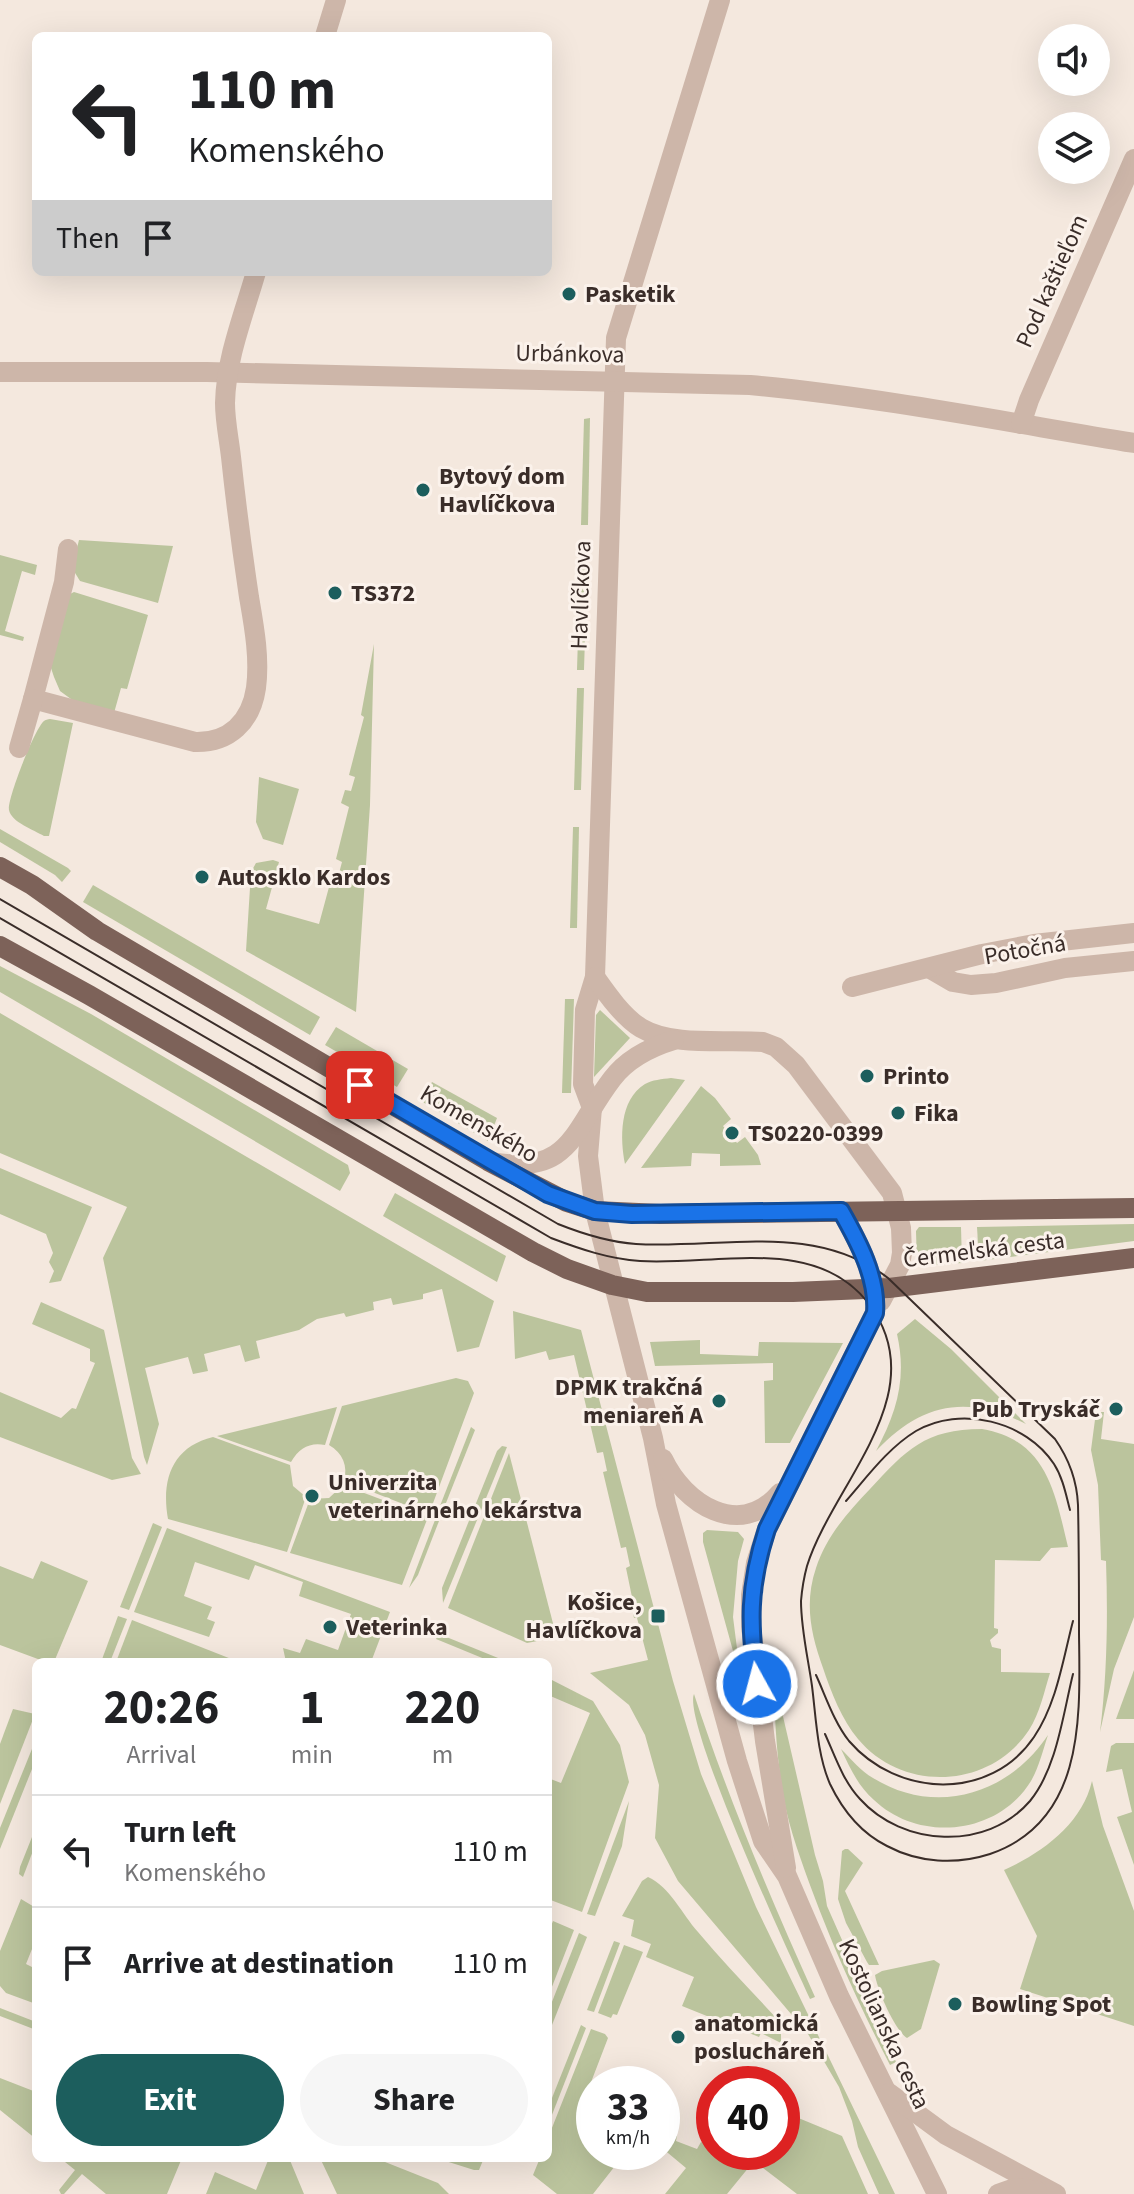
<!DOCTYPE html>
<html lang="en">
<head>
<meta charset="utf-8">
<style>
  body { margin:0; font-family:"Source Sans 3",sans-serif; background:#f6f6f6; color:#202124; height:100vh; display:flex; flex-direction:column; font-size:30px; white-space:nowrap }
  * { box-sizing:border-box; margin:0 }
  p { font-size:26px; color:#757577 }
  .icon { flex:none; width:44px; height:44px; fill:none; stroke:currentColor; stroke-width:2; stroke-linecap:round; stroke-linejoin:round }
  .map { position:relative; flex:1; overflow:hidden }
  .sheet { position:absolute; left:32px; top:1658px; width:520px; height:504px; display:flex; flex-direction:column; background:#fff; border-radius:12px; box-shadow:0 8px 32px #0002 }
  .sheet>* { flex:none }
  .banner { position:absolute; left:32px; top:32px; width:520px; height:244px; border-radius:12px; box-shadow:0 8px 32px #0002; background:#fff; color:#202124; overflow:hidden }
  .buttons { position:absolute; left:1038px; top:24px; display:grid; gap:16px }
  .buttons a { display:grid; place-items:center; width:72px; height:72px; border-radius:50%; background:#fff; box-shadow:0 8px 32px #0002; font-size:40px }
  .speed { position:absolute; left:576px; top:2066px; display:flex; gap:16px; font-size:40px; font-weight:700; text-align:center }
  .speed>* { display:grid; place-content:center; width:104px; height:104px; border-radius:50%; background:#fff; box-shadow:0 8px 32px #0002; line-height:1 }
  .speed small { font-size:20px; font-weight:400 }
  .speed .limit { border:12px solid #d22; background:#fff; color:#111 }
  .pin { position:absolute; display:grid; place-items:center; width:68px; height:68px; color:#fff; margin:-34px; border-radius:16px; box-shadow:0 4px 12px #0006 }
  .me { position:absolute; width:88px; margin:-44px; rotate:353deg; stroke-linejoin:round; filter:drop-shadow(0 0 6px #0008) }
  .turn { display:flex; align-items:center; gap:28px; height:168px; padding:0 24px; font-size:36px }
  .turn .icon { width:104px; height:104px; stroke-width:2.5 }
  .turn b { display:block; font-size:56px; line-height:68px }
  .then { display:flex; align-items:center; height:76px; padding:0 24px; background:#0003; gap:16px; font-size:30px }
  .eta { display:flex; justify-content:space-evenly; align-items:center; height:136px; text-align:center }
  .eta b { font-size:48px; font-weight:700; line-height:56px }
  .primary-button { display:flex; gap:16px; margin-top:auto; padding:16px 24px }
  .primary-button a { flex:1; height:92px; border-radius:48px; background:#1c5e5d; color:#fff; font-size:32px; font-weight:700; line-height:92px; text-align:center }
  .primary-button a+a { background:#f6f6f6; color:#202124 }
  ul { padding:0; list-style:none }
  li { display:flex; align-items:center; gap:24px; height:112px; padding:0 24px; border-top:2px solid #e0e0e0 }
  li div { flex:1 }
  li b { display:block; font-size:30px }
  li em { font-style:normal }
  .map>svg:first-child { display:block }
  .green { fill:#bbc49d }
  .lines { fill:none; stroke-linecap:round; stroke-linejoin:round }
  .minor { stroke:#cdb6a9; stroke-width:20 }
  .major { stroke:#7d6259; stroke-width:20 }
  .tram { stroke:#3a2d29; stroke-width:2 }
  .route-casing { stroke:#114b97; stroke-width:20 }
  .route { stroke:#1a73e8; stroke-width:14 }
  .poi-dot { fill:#1c5e5d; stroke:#fbf2eb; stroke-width:3 }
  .labels { text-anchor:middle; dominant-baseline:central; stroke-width:6; stroke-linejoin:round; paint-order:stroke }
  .street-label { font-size:24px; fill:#3a2d29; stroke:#fbf2eb }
  .poi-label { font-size:24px; font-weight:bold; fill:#3a2d29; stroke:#fbf2eb; text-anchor:start }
</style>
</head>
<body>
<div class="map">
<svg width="1134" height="2194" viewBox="0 0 1134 2194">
  <rect width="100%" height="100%" fill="#f4e8de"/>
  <g class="green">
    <path d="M 590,418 L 588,525 L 581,525 L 584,419 Z"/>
    <path d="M 79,540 L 173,546 L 158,603 L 80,581 L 72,568 Z"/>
    <path d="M 0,555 L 37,565 L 35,575 L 22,571 L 5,631 L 24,637 L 23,641 L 0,635 Z"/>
    <path d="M 580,569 L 587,569 L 584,670 L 577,670 Z"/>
    <path d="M 74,592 L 148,615 L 127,689 L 121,688 L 114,713 L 75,702 L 60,691 L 54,677 L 49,662 L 68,595 Z"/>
    <path d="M 374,644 L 370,805 L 356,1012 L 246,951 L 251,872 L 256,863 L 273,860 L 279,862 L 266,909 L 319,924 L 332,876 L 338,877 L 342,862 L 336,859 L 349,807 L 341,803 L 345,790 L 351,791 L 355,777 L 349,775 L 364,717 L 361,715 Z"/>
    <path d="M 577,688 L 584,688 L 581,790 L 574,790 Z"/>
    <path d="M 50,719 L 73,723 L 49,836 L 44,836 C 34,830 11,822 9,810 C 7,799 35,728 44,721 C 45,720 48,719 50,719 Z"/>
    <path d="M 259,777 L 299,789 L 283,845 L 263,839 L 256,822 Z"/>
    <path d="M 573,827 L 579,827 L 577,928 L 570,928 Z"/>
    <path d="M 0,829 L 68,868 L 71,871 L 62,882 L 55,875 L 0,842 Z"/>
    <path d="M 93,885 L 320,1017 L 310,1035 L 83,902 Z"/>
    <path d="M 0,966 L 91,1014 L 348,1165 L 350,1173 L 340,1191 L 0,992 Z"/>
    <path d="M 565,999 L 574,999 L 571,1093 L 562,1093 Z"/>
    <path d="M 600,1010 L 630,1038 L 594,1077 L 596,1015 Z"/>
    <path d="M 0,1013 L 494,1301 L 479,1347 L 457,1352 L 442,1289 L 423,1294 L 423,1299 L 393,1305 L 391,1298 L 373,1302 L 374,1310 L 346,1317 L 344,1313 L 317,1319 L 299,1330 L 256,1341 L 260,1358 L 245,1362 L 240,1345 L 204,1354 L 208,1371 L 193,1374 L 188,1357 L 145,1368 L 159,1424 L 147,1465 L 144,1457 L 103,1258 L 127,1207 L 0,1153 Z"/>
    <path d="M 336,1027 L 408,1069 L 397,1087 L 325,1045 Z"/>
    <path d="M 671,1078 L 685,1080 L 625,1164 C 620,1139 619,1100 645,1084 C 652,1080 662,1079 671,1078 Z"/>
    <path d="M 432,1082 L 497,1118 L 488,1141 L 421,1101 Z"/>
    <path d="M 701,1086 L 715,1098 L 731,1119 L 723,1126 L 737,1143 L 745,1137 L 758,1155 L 761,1165 L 720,1166 L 720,1154 L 692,1153 L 691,1166 L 641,1168 Z"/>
    <path d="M 0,1168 L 92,1207 L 61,1281 L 49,1283 L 54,1271 L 49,1262 L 53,1253 L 46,1234 L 0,1214 Z"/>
    <path d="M 395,1193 L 506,1256 L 497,1282 L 383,1216 Z"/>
    <path d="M 1134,1224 L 1134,1241 L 979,1261 L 977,1227 Z"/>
    <path d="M 919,1227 L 961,1227 L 962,1263 L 917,1266 L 916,1231 Z"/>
    <path d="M 41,1302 L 104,1330 L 132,1458 L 141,1474 L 112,1480 L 0,1437 L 0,1392 L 61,1418 L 72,1408 L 76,1409 L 95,1363 L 90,1361 L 90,1349 L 32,1324 Z"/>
    <path d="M 513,1311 L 581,1330 L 673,1681 L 701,1774 L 756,1907 L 895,2194 L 879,2194 L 858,2147 L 852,2121 L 839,2087 L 808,2034 L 678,1881 L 655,1838 L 659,1785 L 645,1735 L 629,1705 L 590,1673 L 648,1660 L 637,1618 L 634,1618 L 631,1603 L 633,1602 L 626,1568 L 630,1566 L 626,1547 L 621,1548 L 603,1472 L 607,1471 L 603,1452 L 597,1453 L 574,1355 L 549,1360 L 546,1351 L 515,1359 Z"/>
    <path d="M 915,1319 L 951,1349 L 1026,1424 C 967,1394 921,1403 876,1451 C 897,1412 907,1378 897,1334 Z"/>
    <path d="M 700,1340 L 700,1354 L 758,1356 L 759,1342 L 843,1343 L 790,1443 L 765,1443 L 764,1381 L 773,1380 L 773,1363 L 655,1366 L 650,1342 Z"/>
    <path d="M 456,1378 L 468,1381 L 474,1393 L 429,1514 L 344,1481 C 348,1466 343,1453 329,1445 L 342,1406 Z"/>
    <path d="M 337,1407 L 325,1445 C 310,1442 299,1448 291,1462 L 217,1436 Z"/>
    <path d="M 1096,1412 L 1104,1412 L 1101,1439 L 1134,1444 L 1134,1617 L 1114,1669 L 1100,1732 C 1107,1675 1108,1619 1106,1561 L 1101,1560 L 1098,1485 L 1091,1450 Z"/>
    <path d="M 471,1427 L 475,1430 L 440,1518 L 436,1516 Z"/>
    <path d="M 982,1429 C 1047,1440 1055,1493 1068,1547 L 1051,1548 L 1040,1561 L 995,1560 L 994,1628 L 998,1629 L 998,1633 L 990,1640 L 992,1647 L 1001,1649 L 1001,1672 L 1050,1673 C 1044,1692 1040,1713 1029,1730 C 990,1789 903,1793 858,1739 C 842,1720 831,1692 823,1668 C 811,1635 804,1603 816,1568 C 826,1537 847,1513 870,1489 C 906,1450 925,1429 982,1429 Z"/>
    <path d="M 213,1437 L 290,1465 L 293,1486 L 306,1497 L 287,1552 L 168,1519 C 161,1480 172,1447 213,1437 Z"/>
    <path d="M 502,1446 L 507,1447 L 443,1603 L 442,1588 L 497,1451 Z"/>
    <path d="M 509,1453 L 555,1631 C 547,1639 538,1641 527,1643 L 448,1608 Z"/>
    <path d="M 343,1485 L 428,1517 L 402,1585 L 290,1553 L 310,1499 L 329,1498 Z"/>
    <path d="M 435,1520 L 439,1521 L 418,1575 L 409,1588 Z"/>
    <path d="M 153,1523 L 162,1527 L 129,1610 L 120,1607 Z"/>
    <path d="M 167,1528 L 390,1612 L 371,1662 L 286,1662 L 283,1648 L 300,1653 L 306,1639 L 338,1650 L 351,1614 L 299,1596 L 303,1582 L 255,1565 L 249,1580 L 195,1562 L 184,1596 L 212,1607 L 207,1619 L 215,1622 L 209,1637 L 134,1612 Z"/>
    <path d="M 707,1530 L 738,1532 L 744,1539 L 738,1561 L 733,1617 L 741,1680 L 703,1542 L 703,1533 Z"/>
    <path d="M 41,1561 L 88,1581 L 54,1662 L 46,1662 L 0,1645 L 0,1566 L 33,1579 Z"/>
    <path d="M 118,1616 L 127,1619 L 110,1662 L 101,1662 Z"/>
    <path d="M 132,1620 L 239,1662 L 116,1662 Z"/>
    <path d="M 439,1634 L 508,1662 L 492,1662 L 436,1639 Z"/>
    <path d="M 1134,1670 L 1134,1719 L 1116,1719 Z"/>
    <path d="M 773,1673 L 815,1855 L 823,1881 L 827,1906 L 896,2062 L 890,2065 C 861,2009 835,1952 813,1893 C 802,1863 790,1831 784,1800 C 776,1758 775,1716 773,1673 Z"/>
    <path d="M 548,1678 L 593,1701 L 620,1745 L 629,1782 L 582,1912 L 548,1899 L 548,1778 L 561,1783 L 590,1713 L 548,1695 Z"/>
    <path d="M 694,1694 C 728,1798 770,1897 815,1997 L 810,1999 C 791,1958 682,1722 694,1694 Z"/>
    <path d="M 13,1709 L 35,1714 L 0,1804 L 0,1744 Z"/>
    <path d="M 1048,1735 C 1043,1750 1039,1767 1031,1781 C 998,1835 919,1843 874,1800 C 858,1786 850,1768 841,1749 C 851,1759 861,1771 873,1778 C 936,1817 1009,1794 1048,1735 Z"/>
    <path d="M 36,1739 L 36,1759 L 0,1849 L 0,1828 Z"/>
    <path d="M 1116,1743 L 1134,1743 L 1134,1865 L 1117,1817 L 1132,1812 L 1122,1769 L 1106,1772 L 1111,1746 Z"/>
    <path d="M 1092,1781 L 1103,1826 L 1134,1911 L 1134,2026 L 1020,1989 L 1037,1936 L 1004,1870 C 1042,1853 1082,1824 1092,1781 Z"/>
    <path d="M 629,1801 L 622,1846 L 595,1916 L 587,1914 Z"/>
    <path d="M 36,1827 L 36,1843 L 23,1877 L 19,1874 L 20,1867 Z"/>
    <path d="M 845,1849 L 848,1849 L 863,1863 L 845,1891 L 879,1965 L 869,1965 L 867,1962 L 846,1923 L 838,1899 L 842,1851 Z"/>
    <path d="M 648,1877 C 670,1887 682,1914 698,1932 C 724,1963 753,1993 781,2023 L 781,2043 L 761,2033 L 759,2037 L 682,2006 L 694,1977 L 646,1957 L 651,1944 L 631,1936 L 634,1920 L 622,1916 L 642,1881 Z"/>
    <path d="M 21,1899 L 36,1908 L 36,1939 L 26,1964 L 36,1969 L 36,2004 L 6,1993 L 0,1986 L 0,1951 Z"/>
    <path d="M 553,1921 L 574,1930 L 548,1997 L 548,1933 Z"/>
    <path d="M 579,1933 L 587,1937 L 548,2035 L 548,2012 Z"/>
    <path d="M 614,1941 L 620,1943 L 594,2012 L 587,2010 Z"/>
    <path d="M 624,1945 L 643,1952 L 617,2015 L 613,2014 L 611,2018 L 598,2013 Z"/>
    <path d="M 934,1960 L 940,1964 L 921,2029 L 907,2038 C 895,2031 877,1989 875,1975 L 882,1971 Z"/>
    <path d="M 0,2008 L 36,2022 L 36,2030 L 0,2016 Z"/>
    <path d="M 581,2025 L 586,2028 L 548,2125 L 548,2108 Z"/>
    <path d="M 591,2029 L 605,2034 L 608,2038 L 578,2116 L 594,2123 L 594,2152 L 626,2152 L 593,2194 L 557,2194 L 533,2175 L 540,2158 L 548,2158 L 548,2138 Z"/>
    <path d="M 0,2078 L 36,2092 L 36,2139 L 0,2110 Z"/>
    <path d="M 796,2117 L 842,2136 L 868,2194 L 797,2194 L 754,2161 L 727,2194 L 665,2194 L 686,2168 L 662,2148 L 662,2131 L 677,2136 L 676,2141 L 697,2149 L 701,2142 L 714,2147 L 714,2152 L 782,2152 Z"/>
    <path d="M 60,2158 L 182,2158 L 167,2194 L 106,2194 L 82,2174 L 64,2194 L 61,2194 L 59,2190 L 75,2170 Z"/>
    <path d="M 269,2158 L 289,2158 L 304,2194 L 206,2194 L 215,2172 L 256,2190 Z"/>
    <path d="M 320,2158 L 375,2158 L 438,2183 L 449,2194 L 337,2194 Z"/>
    <path d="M 436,2158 L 484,2158 L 479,2170 L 474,2170 Z"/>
  </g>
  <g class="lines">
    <g class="minor">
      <path d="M 720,0 L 616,338 L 595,977 L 585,1010 L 583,1084 L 592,1108 L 588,1156 L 595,1211 L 653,1438 L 666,1504 L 737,1761 L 763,1841 L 787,1876 L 839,1996 L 937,2194"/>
      <path d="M 325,36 L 336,0"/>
      <path d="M 0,372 L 207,372 L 750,385 C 879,397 1006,422 1134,443"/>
      <path d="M 1021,424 L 1029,400 L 1134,159"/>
      <path d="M 68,549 L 64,582 L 33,699 L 195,742 C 229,743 251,722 256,688 C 260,658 254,626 249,597 C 242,550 236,504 231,457 C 229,439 225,421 225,403 C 226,358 244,314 256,272"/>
      <path d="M 19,748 L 33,699"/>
      <path d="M 929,968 L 953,982 L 971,985 L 996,983 L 1065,968 L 1134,961"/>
      <path d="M 595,977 C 607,994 623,1017 641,1028 C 673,1047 726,1039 763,1042 L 776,1047 L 796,1065 L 892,1193 L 901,1228 L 902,1253 L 900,1265 L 881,1301"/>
      <path d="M 852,987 L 982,954 L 1034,944 L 1134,933"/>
      <path d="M 492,1162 C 571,1176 573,1130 612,1079 C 627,1059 651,1047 674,1040"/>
      <path d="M 663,1459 C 684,1504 740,1540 780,1493"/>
      <path d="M 786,1868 L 765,1741 L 751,1626 L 751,1595 L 756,1563 L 767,1529 L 875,1313 C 878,1278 858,1241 841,1211"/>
      <path d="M 889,2093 L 946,2135 L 1056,2194"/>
      <path d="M 998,2194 L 1015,2188 L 1037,2191"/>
    </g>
    <g class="major">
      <path d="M 0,867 L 32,885 L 97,931 L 488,1161 L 567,1202 L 595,1211 L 660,1214 L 1134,1208"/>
      <path d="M 0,946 L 89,995 L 533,1252 L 567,1269 L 612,1285 L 647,1292 L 793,1292 L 889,1288 L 1134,1258"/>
    </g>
    <g class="tram">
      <path d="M 0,899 L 558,1224 C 583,1234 608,1242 636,1244 C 722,1249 814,1221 888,1278 L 1055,1439 C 1069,1459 1077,1481 1078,1505 C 1079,1548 1079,1591 1079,1634 C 1080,1715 1086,1821 990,1854 C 956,1865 919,1863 887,1846 C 861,1833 842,1809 830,1784 C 817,1754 816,1717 812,1686 C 808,1658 801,1629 801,1601 C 802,1589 804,1577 807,1566 C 833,1483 936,1393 869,1304 C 816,1234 716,1266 640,1261 C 609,1259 580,1249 551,1238 L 0,918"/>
      <path d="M 846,1501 C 867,1477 888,1448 916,1431 C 960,1405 1026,1421 1054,1464 C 1063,1478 1066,1495 1070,1510"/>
      <path d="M 816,1675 C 826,1697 834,1722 849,1741 C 897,1797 990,1802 1034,1737 C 1057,1703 1063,1659 1073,1621"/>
      <path d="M 825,1734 C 835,1756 843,1781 860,1799 C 902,1846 986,1852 1030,1801 C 1057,1768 1063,1714 1073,1674"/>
    </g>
  </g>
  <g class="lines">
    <g class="route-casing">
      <path id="route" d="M 360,1085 L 548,1194 L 595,1211 L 632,1214 L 841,1211 C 858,1241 878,1278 875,1313 L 767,1529 C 748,1587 749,1625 757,1684"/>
    </g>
    <use href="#route" class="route"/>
  </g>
  <g class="poi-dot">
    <circle cx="569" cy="294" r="8"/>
    <circle cx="423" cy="490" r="8"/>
    <circle cx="335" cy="593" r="8"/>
    <circle cx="202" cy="877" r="8"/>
    <circle cx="867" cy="1076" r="8"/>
    <circle cx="898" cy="1113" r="8"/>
    <circle cx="732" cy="1133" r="8"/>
    <circle cx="719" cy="1401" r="8"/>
    <circle cx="1116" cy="1409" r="8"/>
    <circle cx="312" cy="1496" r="8"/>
    <rect x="650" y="1608" width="16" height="16" rx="4"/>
    <circle cx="330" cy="1627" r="8"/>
    <circle cx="955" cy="2004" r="8"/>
    <circle cx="678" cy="2037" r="8"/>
  </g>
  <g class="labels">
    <g class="street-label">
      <text transform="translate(1052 281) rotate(-66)">Pod kaštieľom</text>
      <text transform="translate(570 354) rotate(1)">Urbánkova</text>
      <text transform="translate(581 595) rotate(-88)">Havlíčkova</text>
      <text transform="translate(1025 950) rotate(-10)">Potočná</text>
      <text transform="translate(479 1124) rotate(30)">Komenského</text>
      <text transform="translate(984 1250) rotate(-7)">Čermeľská cesta</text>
      <text transform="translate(884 2024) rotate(65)">Kostolianska cesta</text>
    </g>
    <g class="poi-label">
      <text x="585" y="294">Pasketik</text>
      <text x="439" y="476">Bytový dom<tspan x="439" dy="28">Havlíčkova</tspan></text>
      <text x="351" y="593">TS372</text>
      <text x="218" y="877">Autosklo Kardos</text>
      <text x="883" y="1076">Printo</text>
      <text x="914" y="1113">Fika</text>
      <text x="748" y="1133">TS0220-0399</text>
      <text x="703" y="1387" text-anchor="end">DPMK trakčná<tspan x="703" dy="28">meniareň A</tspan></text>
      <text x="1100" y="1409" text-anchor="end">Pub Tryskáč</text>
      <text x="328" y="1482">Univerzita<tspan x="328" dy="28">veterinárneho lekárstva</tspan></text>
      <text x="642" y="1602" text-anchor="end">Košice,<tspan x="642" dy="28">Havlíčkova</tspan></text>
      <text x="346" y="1627">Veterinka</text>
      <text x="971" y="2004">Bowling Spot</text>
      <text x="694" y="2023">anatomická<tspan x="694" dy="28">poslucháreň</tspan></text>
    </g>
  </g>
</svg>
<div class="buttons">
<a><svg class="icon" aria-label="sound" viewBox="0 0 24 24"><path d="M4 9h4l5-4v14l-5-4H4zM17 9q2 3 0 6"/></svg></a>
<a><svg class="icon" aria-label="layers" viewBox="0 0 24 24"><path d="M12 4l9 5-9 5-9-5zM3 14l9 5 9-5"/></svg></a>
</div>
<div class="speed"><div>33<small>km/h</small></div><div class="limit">40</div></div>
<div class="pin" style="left:360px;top:1085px;background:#d93025"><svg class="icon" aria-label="arrive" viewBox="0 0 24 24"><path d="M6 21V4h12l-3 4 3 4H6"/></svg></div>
<svg class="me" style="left:757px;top:1684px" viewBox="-20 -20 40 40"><circle r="17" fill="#1a73e8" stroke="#fff" stroke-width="3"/><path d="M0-11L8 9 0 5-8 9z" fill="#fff"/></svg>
<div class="banner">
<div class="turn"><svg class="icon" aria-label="left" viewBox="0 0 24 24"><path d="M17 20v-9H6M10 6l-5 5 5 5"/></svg><div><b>110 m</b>Komenského</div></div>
<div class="then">Then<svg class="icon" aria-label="arrive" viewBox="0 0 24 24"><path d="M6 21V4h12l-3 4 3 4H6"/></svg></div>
</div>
<section class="sheet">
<div class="eta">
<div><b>20:26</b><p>Arrival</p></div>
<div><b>1</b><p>min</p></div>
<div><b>220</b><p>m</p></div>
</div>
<ul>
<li><svg class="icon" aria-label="left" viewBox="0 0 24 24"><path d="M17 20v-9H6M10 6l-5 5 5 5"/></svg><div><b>Turn left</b><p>Komenského</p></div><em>110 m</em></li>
<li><svg class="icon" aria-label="arrive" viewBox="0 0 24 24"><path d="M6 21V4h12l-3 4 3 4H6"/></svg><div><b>Arrive at destination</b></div><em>110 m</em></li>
</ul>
<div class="primary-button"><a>Exit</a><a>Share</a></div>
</section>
</div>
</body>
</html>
